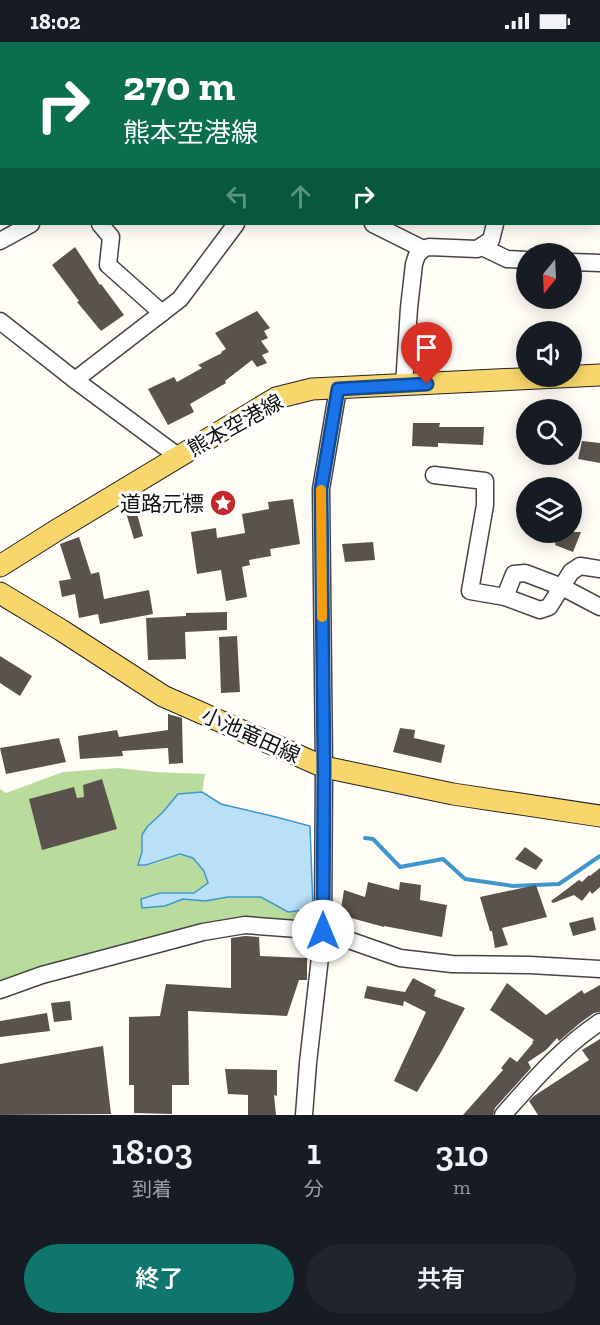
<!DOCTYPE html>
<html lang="ja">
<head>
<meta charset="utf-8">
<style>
  body { margin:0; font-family:"Zilla Slab","Noto Sans JP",serif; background:#20242c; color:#f1f3f6; height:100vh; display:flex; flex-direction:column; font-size:22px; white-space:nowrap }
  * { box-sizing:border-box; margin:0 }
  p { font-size:20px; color:#9ea1a6 }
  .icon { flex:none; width:33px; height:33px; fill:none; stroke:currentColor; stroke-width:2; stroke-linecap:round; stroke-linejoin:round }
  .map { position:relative; height:1073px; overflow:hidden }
  .details { display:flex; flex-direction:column; background:#171b24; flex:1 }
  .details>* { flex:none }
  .top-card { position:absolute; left:0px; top:0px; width:600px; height:183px; box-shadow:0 3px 15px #0003; background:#0b6e4f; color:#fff; overflow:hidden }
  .needle { width:39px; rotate:198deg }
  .tools { position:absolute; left:516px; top:201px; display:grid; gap:12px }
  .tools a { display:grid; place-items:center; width:66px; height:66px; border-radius:50%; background:#171b24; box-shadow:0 3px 15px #0003; font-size:30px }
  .pin { position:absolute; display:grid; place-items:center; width:51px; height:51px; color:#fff; margin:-62px -26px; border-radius:50% 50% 50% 0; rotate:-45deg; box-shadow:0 0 6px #0007 }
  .pin .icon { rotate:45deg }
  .me { position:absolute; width:66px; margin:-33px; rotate:0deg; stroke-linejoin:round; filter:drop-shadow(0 0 4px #0008) }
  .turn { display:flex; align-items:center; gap:21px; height:126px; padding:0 24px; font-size:27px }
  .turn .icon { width:78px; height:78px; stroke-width:2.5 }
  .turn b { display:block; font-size:42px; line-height:51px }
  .lanes { display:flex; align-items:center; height:57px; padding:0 24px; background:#0003; justify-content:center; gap:30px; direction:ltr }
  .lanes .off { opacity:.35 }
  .eta { display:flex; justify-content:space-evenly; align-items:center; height:102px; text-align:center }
  .eta b { font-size:36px; font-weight:600; line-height:42px }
  .action { display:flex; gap:12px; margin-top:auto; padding:12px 24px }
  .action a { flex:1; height:69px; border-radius:36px; background:#0f766e; color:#fff; font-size:24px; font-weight:600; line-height:69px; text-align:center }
  .action a+a { background:#20242c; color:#f1f3f6 }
  .status { display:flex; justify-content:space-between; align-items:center; height:42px; padding:0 30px; background:#171b24; direction:ltr }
  .status svg { height:16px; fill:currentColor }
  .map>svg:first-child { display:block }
  .forest { fill:#b9dc9c }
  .water { fill:#b9e0f7; stroke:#3f96cf; stroke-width:1.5 }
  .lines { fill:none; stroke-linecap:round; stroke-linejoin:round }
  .stream { stroke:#3f96cf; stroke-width:4 }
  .building { fill:#5a524d }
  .minor-casing { stroke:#444; stroke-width:19 }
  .major-casing { stroke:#222; stroke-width:23 }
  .minor { stroke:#fff; stroke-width:16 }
  .major { stroke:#f9d66b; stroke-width:21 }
  .route-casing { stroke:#114b97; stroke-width:15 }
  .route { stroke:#1a73e8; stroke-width:10 }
  .slow { stroke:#f59e0b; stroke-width:10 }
  .labels { text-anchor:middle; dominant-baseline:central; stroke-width:6; stroke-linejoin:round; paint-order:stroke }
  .street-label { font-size:21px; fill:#111; stroke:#fff }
  .poi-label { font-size:21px; fill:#111; stroke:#fff; text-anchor:end }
</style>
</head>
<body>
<div class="status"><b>18:02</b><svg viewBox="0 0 49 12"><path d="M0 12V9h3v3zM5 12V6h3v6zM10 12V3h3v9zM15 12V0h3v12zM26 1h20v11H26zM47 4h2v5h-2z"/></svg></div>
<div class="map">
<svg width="600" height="1073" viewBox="0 0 600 1073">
  <rect width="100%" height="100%" fill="#fffdf5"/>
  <path class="forest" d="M 118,726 L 155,730 L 205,732 L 202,750 L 178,752 L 163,770 L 147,785 L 142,793 L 142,810 L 138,823 C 171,826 189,789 209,841 L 194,851 L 160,851 L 165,864 L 183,857 L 205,859 L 228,855 L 261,855 L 288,870 L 313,867 L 308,878 L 245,883 L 0,948 L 0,747 L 6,751 L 63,730 Z"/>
  <path class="water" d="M 202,750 L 221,762 L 276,775 L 310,784 L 313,867 L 288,870 L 261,855 L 228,855 L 205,859 L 183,857 L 165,864 L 142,866 L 141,857 L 160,851 L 194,851 L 208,841 L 204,829 L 193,816 L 180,812 L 146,823 L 138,823 L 142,810 L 142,793 L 147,785 L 163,770 L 178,752 Z"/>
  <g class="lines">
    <path class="stream" d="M 365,796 L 373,797 L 400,825 L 443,817 L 465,837 L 513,844 L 559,842 L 600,814"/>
  </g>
  <g class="building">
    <path d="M 75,205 L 100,243 L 101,242 L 124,273 L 101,289 L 77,260 L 79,259 L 52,223 Z"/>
    <path d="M 257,269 L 270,286 L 264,289 L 268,296 L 261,299 L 269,310 L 262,313 L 267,321 L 257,325 L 252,318 L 225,339 L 226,341 L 190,362 L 194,370 L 168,383 L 148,347 L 174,335 L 177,340 L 202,326 L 198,323 L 222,311 L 221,310 L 226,307 L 215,291 Z"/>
    <path d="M 413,381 L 440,381 L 439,385 L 484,385 L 483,403 L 438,401 L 438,405 L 412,404 Z"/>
    <path d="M 582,399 L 600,401 L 600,421 L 578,417 Z"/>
    <path d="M 191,449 L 194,463 L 164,470 L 160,456 Z"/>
    <path d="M 293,457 L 300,502 L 270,507 L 271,514 L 249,518 L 250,523 L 242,525 L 247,555 L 226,559 L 221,528 L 197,532 L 191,490 L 216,486 L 217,496 L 245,491 L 242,472 L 269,467 L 268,460 Z"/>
    <path d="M 136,468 L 143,494 L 134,497 L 126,471 Z"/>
    <path d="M 558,490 L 581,490 L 573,510 L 555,503 Z"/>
    <path d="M 79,495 L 91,532 L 99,530 L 104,557 L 149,548 L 153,572 L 100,582 L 98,572 L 79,576 L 75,552 L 62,555 L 59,539 L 71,537 L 60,502 Z"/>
    <path d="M 373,500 L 375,518 L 345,520 L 342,502 Z"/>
    <path d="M 227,570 L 227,588 L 185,590 L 186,617 L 148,618 L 146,576 L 186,574 L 186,571 Z"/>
    <path d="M 237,594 L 240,650 L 221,651 L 219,595 Z"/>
    <path d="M 0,614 L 32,634 L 20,654 L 0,641 Z"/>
    <path d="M 168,672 L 182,676 L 183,721 L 169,722 L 168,706 L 122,709 L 123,714 L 80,717 L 78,694 L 117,688 L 119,695 L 168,688 Z"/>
    <path d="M 400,686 L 415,688 L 414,696 L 445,703 L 441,721 L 393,710 Z"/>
    <path d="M 59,696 L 66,720 L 6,732 L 0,706 Z"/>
    <path d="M 102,737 L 117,787 L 42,808 L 29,757 L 74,745 L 77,756 L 84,755 L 83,743 Z"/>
    <path d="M 525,805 L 543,818 L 536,828 L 515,817 Z"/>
    <path d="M 600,826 L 600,845 L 592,852 L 590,849 L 582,859 L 574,853 L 553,861 L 551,859 L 579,838 L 582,840 L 589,833 L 590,834 Z"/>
    <path d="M 368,840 L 399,848 L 400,840 L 421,843 L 420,858 L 447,863 L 442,895 L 384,884 L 384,885 L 340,873 L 344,848 L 365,855 Z"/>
    <path d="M 536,843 L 547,875 L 502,886 L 508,903 L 495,906 L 492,889 L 490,889 L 480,855 Z"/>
    <path d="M 593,875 L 596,888 L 573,894 L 569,881 Z"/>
    <path d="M 245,894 L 259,895 L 260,914 L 307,916 L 307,938 L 299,938 L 287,974 L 188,969 L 189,1043 L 172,1043 L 172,1072 L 134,1071 L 134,1043 L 129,1043 L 129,975 L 160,974 L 166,942 L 231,946 L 231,896 Z"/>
    <path d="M 413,936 L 436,948 L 434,954 L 465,966 L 441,1010 L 417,1050 L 394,1039 L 426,970 L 404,959 L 403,964 L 364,956 L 367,944 L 405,950 Z"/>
    <path d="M 507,941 L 546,973 L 582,948 L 584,952 L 600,943 L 600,970 L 594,971 L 580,981 L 559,999 L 557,996 L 546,1008 L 528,1020 L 531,1026 L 495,1066 L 493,1073 L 463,1073 L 503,1028 L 501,1026 L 510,1015 L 517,1020 L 533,1001 L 532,1000 L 534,998 L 490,968 Z"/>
    <path d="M 70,959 L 72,978 L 54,980 L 51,961 Z"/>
    <path d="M 47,971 L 50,989 L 0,995 L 0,979 Z"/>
    <path d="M 600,997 L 600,1073 L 538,1073 L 529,1059 L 534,1054 L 589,1018 L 582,1008 Z"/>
    <path d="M 103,1004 L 111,1072 L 0,1073 L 0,1022 Z"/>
    <path d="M 225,1027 L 277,1028 L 277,1054 L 274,1053 L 276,1073 L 248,1073 L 248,1053 L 228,1052 Z"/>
  </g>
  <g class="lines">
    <g class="minor-casing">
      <g id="minor">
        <path d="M 126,0 L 127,2"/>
        <path d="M 350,0 L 353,2"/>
        <path d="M 96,2 L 98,0"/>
        <path d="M 373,2 L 374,0"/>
        <path d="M 527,2 L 527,0"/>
        <path d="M 0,39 L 2,39"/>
        <path d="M 100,182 L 111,195 L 108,223 L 162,271"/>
        <path d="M 373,182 L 423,207"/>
        <path d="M 0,199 L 31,182"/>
        <path d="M 482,205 L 507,217 L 526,218"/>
        <path d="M 572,220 L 600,221"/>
        <path d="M 0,279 L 75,338 L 179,415"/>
        <path d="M 75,338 L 180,257 L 236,182"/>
        <path d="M 404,343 L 409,266 L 414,222 L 417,213 L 423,207 L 429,205 L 477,207 L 491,198 L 495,182"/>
        <path d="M 434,433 L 485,439 L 485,463 L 470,549 L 505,555 L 540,568 L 549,565 L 571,530 L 580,524 L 600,527"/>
        <path d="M 505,555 L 514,532 L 525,531 L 562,545 L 600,565"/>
        <path d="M 0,948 L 42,933 L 203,890 L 245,883 L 323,889 L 400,916 L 452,922 L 530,923 L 600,927"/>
        <path d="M 304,1073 L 308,1021 L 323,889 L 324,725 L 321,447 L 338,347"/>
        <path d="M 503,1073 C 533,1039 562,1005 600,980"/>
      </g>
    </g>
    <g class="major-casing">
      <g id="major">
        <path d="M 0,524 L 57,488 L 276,356 L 312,347 L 600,333"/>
        <path d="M 0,551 L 61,588 L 163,654 L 324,725 L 453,752 L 600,774"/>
      </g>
    </g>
    <use href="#minor" class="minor"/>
    <use href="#major" class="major"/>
  </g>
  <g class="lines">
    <g class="route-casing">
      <path id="route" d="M 323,889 L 324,725 L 321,447 L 338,347 L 427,342"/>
    </g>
    <use href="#route" class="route"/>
    <path class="slow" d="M 321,448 L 322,575"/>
  </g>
  <defs>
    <g id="sight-disc" transform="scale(1.35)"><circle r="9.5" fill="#c4262e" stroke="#fff"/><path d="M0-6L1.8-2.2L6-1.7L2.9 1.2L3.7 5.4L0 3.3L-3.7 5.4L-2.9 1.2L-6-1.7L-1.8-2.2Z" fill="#fff"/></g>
  </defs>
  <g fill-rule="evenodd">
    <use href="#sight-disc" x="223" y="461"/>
  </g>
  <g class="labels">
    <g class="street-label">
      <text transform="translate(235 383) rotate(-29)">熊本空港線</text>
      <text transform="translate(251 693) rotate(24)">小池竜田線</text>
    </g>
    <g class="poi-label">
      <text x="204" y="461">道路元標</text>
    </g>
  </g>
</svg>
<div class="tools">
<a><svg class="needle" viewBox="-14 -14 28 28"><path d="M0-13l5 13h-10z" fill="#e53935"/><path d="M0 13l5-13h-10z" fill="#9ea1a6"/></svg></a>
<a><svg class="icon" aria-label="sound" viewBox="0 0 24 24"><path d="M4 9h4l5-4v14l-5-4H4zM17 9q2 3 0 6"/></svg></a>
<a><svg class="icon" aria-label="search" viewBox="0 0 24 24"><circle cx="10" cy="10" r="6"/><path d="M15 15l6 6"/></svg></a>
<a><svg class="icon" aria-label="layers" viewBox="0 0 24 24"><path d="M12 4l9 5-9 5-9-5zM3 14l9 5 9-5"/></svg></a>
</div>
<div class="pin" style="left:427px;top:342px;background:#d93025"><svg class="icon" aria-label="arrive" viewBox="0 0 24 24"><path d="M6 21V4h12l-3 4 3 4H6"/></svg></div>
<svg class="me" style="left:323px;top:889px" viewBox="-20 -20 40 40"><circle r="19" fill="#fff"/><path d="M0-13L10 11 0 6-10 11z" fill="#1a73e8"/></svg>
<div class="top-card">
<div class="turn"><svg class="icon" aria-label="right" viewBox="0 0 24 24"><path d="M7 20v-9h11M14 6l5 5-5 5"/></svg><div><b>270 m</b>熊本空港線</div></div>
<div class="lanes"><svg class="icon off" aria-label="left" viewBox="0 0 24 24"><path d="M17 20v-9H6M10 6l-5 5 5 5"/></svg><svg class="icon off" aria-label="ahead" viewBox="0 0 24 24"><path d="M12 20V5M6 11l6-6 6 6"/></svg><svg class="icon" aria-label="right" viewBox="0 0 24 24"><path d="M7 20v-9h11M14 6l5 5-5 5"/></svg></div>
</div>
</div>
<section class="details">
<div class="eta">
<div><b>18:03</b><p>到着</p></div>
<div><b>1</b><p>分</p></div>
<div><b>310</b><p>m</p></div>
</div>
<div class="action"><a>終了</a><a>共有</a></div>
</section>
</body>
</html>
